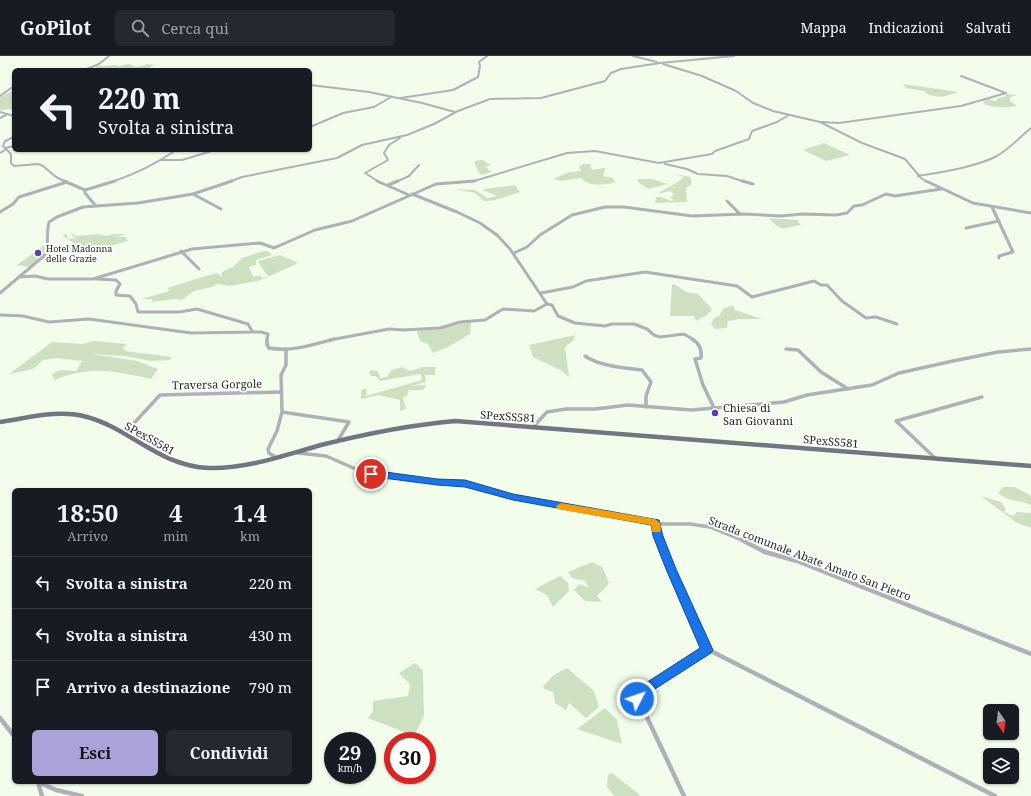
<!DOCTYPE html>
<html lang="it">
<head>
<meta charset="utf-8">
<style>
  body { margin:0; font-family:"Noto Serif",serif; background:#242831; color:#f1f3f6; height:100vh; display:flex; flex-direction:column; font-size:15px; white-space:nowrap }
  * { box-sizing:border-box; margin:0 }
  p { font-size:13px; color:#9ea1a6 }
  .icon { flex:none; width:22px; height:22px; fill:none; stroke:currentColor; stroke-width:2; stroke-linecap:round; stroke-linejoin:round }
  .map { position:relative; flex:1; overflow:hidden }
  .drawer { position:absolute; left:12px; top:432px; width:300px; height:296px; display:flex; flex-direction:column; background:#171b24; border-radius:6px; box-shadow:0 1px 3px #0004 }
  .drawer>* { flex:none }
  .guide { position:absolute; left:12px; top:12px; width:300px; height:84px; border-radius:6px; box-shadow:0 1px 3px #0004; background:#171b24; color:#f1f3f6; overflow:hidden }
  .needle { width:26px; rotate:166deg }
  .controls { position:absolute; left:983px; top:648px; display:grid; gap:8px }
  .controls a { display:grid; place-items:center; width:36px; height:36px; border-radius:6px; background:#171b24; box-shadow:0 1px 3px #0004; font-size:20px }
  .speed { position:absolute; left:324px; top:676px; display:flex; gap:8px; font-size:20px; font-weight:700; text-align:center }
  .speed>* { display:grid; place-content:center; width:52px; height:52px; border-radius:50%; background:#171b24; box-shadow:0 1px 3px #0004; line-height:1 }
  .speed small { font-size:10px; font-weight:400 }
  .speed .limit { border:6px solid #d22; background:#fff; color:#111 }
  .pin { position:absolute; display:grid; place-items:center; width:34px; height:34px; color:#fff; margin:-17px; border:2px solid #fff; border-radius:50%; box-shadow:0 1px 4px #0007 }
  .me { position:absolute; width:44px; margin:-22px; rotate:49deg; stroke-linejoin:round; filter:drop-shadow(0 0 3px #0008) }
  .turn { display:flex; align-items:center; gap:14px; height:84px; padding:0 20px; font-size:18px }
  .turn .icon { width:52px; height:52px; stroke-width:2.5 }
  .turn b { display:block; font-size:28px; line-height:34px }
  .eta { display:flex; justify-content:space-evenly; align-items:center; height:68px; text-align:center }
  .eta b { font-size:24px; font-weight:700; line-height:28px }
  .button { display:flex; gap:8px; margin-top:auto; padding:8px 20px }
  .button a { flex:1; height:46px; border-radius:6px; background:#aba2da; color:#111; font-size:16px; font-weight:700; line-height:46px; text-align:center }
  .button a+a { background:#242831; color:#f1f3f6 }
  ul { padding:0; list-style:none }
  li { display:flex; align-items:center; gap:12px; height:52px; padding:0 20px; border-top:1px solid #363941 }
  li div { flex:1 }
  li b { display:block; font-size:15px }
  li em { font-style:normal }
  header { display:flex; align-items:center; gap:24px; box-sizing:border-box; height:56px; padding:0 20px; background:#171b24; border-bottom:1px solid #363941 }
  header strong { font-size:19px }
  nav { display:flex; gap:22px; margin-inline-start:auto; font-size:14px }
  .search { width:280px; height:36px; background:#242831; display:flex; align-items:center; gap:10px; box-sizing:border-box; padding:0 14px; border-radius:6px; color:#9ea1a6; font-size:15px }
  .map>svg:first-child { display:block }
  .green { fill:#cee0c2 }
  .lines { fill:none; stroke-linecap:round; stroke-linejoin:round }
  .minor-far3 { stroke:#b0b0b9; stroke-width:2 }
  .minor-far2 { stroke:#b0b0b9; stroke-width:3 }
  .minor-far1 { stroke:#b0b0b9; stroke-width:3.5 }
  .minor { stroke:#b0b0b9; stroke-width:4.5 }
  .major { stroke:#747483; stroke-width:4.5 }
  .route { fill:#1a73e8; stroke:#114b97 }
  .slow { fill:#f59e0b }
  .poi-dot { fill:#5640b7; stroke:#fff; stroke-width:1.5 }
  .labels { text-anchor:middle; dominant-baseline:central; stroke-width:4; stroke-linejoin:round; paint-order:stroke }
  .far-poi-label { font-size:9px; fill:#1f231c; stroke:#fff; text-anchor:start }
  .street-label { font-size:11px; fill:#1f231c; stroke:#fff }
  .poi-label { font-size:11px; fill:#1f231c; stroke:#fff; text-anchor:start }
</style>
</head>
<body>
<header>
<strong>GoPilot</strong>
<div class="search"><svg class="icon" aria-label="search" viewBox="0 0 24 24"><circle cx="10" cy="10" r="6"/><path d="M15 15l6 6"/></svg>Cerca qui</div>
<nav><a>Mappa</a><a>Indicazioni</a><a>Salvati</a></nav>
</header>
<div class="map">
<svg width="1031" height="740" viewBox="0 0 1031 740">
  <rect width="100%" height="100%" fill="#f2feeb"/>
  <g class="green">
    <path d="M 129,8 L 136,11 L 146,9 L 145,8 L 155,9 L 143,14 L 104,14 L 95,12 L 97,10 L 117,9 L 119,10 Z"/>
    <path d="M 903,28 L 959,36 L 942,41 L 929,39 L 924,35 L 906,32 Z"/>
    <path d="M 14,34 L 14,53 L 0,54 L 0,41 Z"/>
    <path d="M 1006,38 L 1018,39 L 1010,41 L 1010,45 L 1017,50 C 1005,52 995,52 984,48 L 983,45 L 987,43 L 996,45 L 998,42 L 1004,41 Z"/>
    <path d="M 824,87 L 850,99 L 826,105 L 803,94 Z"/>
    <path d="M 482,104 L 491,109 L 485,111 L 492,116 L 481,119 L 478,115 L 474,105 Z"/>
    <path d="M 583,108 L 590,108 L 592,114 L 605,112 L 603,120 L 613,122 L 615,127 C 603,128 590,132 581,122 L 561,125 L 553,123 L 569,116 L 581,115 L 579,110 Z"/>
    <path d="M 671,117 L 690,121 L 692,128 L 686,132 L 687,146 L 655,147 L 656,141 L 660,141 L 672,145 L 674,144 L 670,142 L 674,138 L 670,135 L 658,138 C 667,130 675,130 684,121 Z"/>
    <path d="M 638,123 L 651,123 L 668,128 L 648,133 L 638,126 Z"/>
    <path d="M 515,129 L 520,136 L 495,144 L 486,145 L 484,145 L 475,137 L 455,133 L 475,134 L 487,142 L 497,140 L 482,134 L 485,133 Z"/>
    <path d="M 769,162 L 797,164 L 801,169 C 784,171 782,178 769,162 Z"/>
    <path d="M 71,177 L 77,180 L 97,178 L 107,180 L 114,178 L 126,178 L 117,181 L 126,181 L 128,185 L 88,196 L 82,196 L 80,192 L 62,179 L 67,178 L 68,183 L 77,182 L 72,180 Z"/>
    <path d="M 43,190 L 45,190 L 44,198 L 29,211 L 17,209 Z"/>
    <path d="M 264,195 L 268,195 L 272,199 L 256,204 L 256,209 L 249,211 L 252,219 L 255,221 L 260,219 L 262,222 L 268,220 L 261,211 L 258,205 L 280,199 L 298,207 L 292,210 L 258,225 L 230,230 L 217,228 L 212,231 L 194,235 L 182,244 L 176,243 L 152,246 L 152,243 L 141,243 L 170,235 L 167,232 L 216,217 L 223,221 L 221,218 L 225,214 L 233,211 L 242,202 Z"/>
    <path d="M 672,228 L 676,229 L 686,236 L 698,238 L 712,253 L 707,259 L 696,265 L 694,260 L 670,260 Z"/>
    <path d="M 733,249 L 735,254 L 762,263 L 739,263 L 728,265 L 727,272 L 715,273 L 711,268 L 714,262 L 719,260 L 723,253 Z"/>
    <path d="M 471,266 L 470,278 L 448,291 L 433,297 L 428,288 L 420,285 L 417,275 L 442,273 L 454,267 Z"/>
    <path d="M 575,279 L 574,284 L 565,291 L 569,321 L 560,314 L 533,301 L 529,289 Z"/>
    <path d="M 94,285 L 127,288 L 123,292 L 125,295 L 172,301 L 170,304 L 150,305 L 124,300 L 92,298 L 137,305 L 158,313 L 151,323 C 112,315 93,309 54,324 L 52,318 L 60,314 L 76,315 L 82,305 L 56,302 L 43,304 L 33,313 L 9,318 L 52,286 L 83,288 Z"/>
    <path d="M 402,311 L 410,315 L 423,311 L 435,311 L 435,319 L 425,319 L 426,326 L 411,330 L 425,329 L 426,331 L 422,334 L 409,334 L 407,340 L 403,341 L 406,353 L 400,355 L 400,344 L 379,339 L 361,343 L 361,334 L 367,332 L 366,340 L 422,324 L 421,318 L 380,325 L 376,320 L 371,320 L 369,317 L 371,314 L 378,315 L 380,322 L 387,321 L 391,314 Z"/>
    <path d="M 1003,431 L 1015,431 L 1031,440 L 1031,449 C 1016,443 1011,447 998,437 Z"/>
    <path d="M 981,440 L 1001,446 L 1006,453 L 1004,456 L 1013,460 L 1017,456 L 1031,457 L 1031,472 L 1017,467 Z"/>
    <path d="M 592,506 L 602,511 L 609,526 L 607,530 L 597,540 L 602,546 L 585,545 L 574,534 L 579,528 L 588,531 L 585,525 L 572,522 L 568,516 Z"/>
    <path d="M 560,520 L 568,527 L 569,535 L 553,551 L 547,539 L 535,533 Z"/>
    <path d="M 415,607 L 423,614 L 424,660 L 414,680 L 368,662 L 373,655 L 373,645 L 408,640 L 410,628 L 399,617 Z"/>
    <path d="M 567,612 L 594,635 L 599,651 L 586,662 L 569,647 L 566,654 L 555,647 L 553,636 L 544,633 L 543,630 L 554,619 Z"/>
    <path d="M 605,652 L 617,664 L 622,688 L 577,673 Z"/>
    <path d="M 612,717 L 639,738 L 639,740 L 614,740 L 607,731 L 608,719 Z"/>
  </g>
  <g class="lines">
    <g class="minor-far3">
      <path d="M 633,0 L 657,6"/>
      <path d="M 663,8 L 702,20 L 736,35 L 753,47 L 773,55 L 820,66 L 862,87 L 905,103 L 921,122 L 927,126"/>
      <path d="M 84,14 L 99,8 L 109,0"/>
      <path d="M 310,29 L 369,36 L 422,47 L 455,56"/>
      <path d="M 0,40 L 14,30"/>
      <path d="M 401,42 L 453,34 L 478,21 L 480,10 L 479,6 L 487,0"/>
      <path d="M 0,56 L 14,60"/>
      <path d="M 0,62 L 6,59"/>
      <path d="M 822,66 L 839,67 L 961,50 L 1006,37 L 961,20"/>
      <path d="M 310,71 L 343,57 L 374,51 L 391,41"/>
      <path d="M 14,81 L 5,85 L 3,90 L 11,98 L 11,107 L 14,110 L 38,108 L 43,110 L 56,121 L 66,126"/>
      <path d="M 5,92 L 14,90"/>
      <path d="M 0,97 L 5,94"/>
      <path d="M 161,104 L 182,104 L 215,94"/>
      <path d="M 665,108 L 687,113 L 698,118 L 727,120 L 745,126"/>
      <path d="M 918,120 C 942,116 976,111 997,100 C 1009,93 1020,81 1031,72"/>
      <path d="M 112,126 C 135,118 156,108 176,94"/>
      <path d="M 229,126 L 242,121 L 337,102 L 362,89 L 407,79 L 434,68 L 458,55 L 490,43 L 541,42 L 605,25 L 611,17 L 621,13 L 660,7 L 734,0"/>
      <path d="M 379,126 L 365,117 L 388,104 L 384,97 L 389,89 L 400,82"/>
      <path d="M 396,126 L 409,120 L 419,109"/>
      <path d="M 471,126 L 567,97 L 595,95 L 659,107 L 712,98 L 715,95 L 749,83 L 752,75 L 777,66 L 789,59"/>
    </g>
    <g class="minor-far2">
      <path d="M 64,125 L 85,134"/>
      <path d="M 377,125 L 409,139"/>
      <path d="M 742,125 L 753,128"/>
      <path d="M 926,125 L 973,147 L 1031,157"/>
      <path d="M 388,129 L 398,125"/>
      <path d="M 85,134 L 115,125"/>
      <path d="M 85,134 L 85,137 L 95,149"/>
      <path d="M 193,138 L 221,153"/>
      <path d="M 412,138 L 457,156 L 480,167 L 497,179 L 510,193 L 547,248 L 552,249 L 558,260 L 575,267 L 605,270 L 612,268 L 634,268 L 647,273 L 654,279 L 660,281 L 684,278 L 694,284"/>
      <path d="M 727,145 L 740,158"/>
      <path d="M 992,151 L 1013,196 L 999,200 L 999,202"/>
      <path d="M 0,156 L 13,148 L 19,141 L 67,126"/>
      <path d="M 966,172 L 999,165"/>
      <path d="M 181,195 L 199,213"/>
      <path d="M 514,197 L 527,191 L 540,179 L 572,159 L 605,151 L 624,151 L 692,160 L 744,158 L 781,160 L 802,158 L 836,159 L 847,157 L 854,150 L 862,149 L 886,138 L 895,140 L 941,133"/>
      <path d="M 19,221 L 35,220 L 48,223 L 93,223 L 192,193 L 260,187 L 274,192 L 315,174 L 352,165 L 436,128 L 475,125"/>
      <path d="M 96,223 L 116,224 L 120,228 L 116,235 L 116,239 L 130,240 L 136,248 L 138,256 L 179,256 L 197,253 L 248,268 L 252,275"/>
      <path d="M 0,237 L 45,199 C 49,190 46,178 49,166 L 57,161 L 83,151 L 138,147 L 193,138 L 232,125"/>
      <path d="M 541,237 L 573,231 L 586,225 L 645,216 L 737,230 L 752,241 L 814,225 L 821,229 L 827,229 L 842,245 L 866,262 L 876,261 L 897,268"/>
      <path d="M 0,259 L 23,260 L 49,266 L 89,263 L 191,277 L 261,276 L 268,278 L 267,284"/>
      <path d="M 330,284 L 389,273 L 403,274 L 440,272 L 460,266 L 485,264 L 503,253 L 534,255 L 547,248"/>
    </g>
    <g class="minor-far1">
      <path d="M 267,283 L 267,288 L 269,292 C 292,296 312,289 334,283"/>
      <path d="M 692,283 C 699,287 702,294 701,302 L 695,303 L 703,329 L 714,352"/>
      <path d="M 786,293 L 798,294 L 821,316 L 848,333"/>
      <path d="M 585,300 C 599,310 624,312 642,314 L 651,326 L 646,340 L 646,351"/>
      <path d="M 282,356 L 349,366 L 337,386"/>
      <path d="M 533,371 L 547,356 L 566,353 L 595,353 L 628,349 L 691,354 L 784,346 L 807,339 L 872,329 L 899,317 L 953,305 L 998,296 L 1031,293"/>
      <path d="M 124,378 L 160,339 L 281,336"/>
      <path d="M 298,397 L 326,400 L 358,414 L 371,417 L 437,426 L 465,427 L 499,438 L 540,447 L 663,468 L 690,468 L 710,471 L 744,485"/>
      <path d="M 275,401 L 269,397 L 268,393 L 277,375 L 282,356 L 281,319 L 286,309 L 286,294"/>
      <path d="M 935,402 L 896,365 L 982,341"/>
      <path d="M 655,467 L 660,485"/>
    </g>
    <g class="minor">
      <path d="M 660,484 L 671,513 L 707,594 L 637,640 L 684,740"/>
      <path d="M 742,484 L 765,496 L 797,505 L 1031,598"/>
      <path d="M 707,593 L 995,740"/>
      <path d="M 0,662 L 14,680"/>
      <path d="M 38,726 L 56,734 L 82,740"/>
      <path d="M 38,726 L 42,740"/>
    </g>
    <path class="major" d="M 0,366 C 28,362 59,353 87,361 C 131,373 159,410 209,412 C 247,413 285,399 321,389 C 365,378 409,369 455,365 L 1031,410"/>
  </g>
  <path class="route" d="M 371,414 L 437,423 L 465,424 L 513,438 L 659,464 L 663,480 L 676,513 L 713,594 L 711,597 L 644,640 L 641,646 L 637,648 L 633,646 L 631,643 L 635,634 L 700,592 L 666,513 L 653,480 L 651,469 L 513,444 L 465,431 L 437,429 L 368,420 L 366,418 L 368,415 Z"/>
  <path class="slow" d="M 561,447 L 655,463 L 660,467 L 661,473 L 660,476 L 652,476 L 651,469 L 557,453 L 556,450 Z"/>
  <g class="poi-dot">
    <circle cx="38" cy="197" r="4"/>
    <circle cx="715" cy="357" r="4"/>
  </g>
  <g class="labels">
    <g class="far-poi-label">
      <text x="46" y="192">Hotel Madonna<tspan x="46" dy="10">delle Grazie</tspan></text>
    </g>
    <g class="street-label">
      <text transform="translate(217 328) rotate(-1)">Traversa Gorgole</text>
      <text transform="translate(508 360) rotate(4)">SPexSS581</text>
      <text transform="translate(150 382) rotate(29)">SPexSS581</text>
      <text transform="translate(831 385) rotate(5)">SPexSS581</text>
      <text transform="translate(810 502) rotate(21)">Strada comunale Abate Amato San Pietro</text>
    </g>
    <g class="poi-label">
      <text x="723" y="351">Chiesa di<tspan x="723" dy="13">San Giovanni</tspan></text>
    </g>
  </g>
</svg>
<div class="controls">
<a><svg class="needle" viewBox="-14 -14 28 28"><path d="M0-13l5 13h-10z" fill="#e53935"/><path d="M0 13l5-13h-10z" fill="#9ea1a6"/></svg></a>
<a><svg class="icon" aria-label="layers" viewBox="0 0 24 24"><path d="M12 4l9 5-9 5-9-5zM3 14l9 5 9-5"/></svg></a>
</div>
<div class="speed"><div>29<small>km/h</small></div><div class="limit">30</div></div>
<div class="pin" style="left:371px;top:418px;background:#d93025"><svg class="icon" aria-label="arrive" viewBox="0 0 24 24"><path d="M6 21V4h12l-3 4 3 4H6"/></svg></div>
<svg class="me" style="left:637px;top:643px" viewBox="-20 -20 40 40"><circle r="17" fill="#1a73e8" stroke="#fff" stroke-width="3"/><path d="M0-11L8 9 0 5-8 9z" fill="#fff"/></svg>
<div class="guide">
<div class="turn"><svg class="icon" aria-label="left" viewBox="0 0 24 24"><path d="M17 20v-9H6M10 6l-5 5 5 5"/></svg><div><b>220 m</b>Svolta a sinistra</div></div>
</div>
<section class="drawer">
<div class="eta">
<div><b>18:50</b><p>Arrivo</p></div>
<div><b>4</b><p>min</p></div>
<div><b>1.4</b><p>km</p></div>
</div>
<ul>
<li><svg class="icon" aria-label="left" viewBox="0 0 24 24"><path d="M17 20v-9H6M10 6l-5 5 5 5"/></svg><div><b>Svolta a sinistra</b></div><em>220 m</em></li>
<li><svg class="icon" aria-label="left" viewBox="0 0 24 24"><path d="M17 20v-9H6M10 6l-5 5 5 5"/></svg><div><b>Svolta a sinistra</b></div><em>430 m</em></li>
<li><svg class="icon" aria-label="arrive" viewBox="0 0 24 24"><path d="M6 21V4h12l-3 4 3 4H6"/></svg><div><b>Arrivo a destinazione</b></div><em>790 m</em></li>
</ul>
<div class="button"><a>Esci</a><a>Condividi</a></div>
</section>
</div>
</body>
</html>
